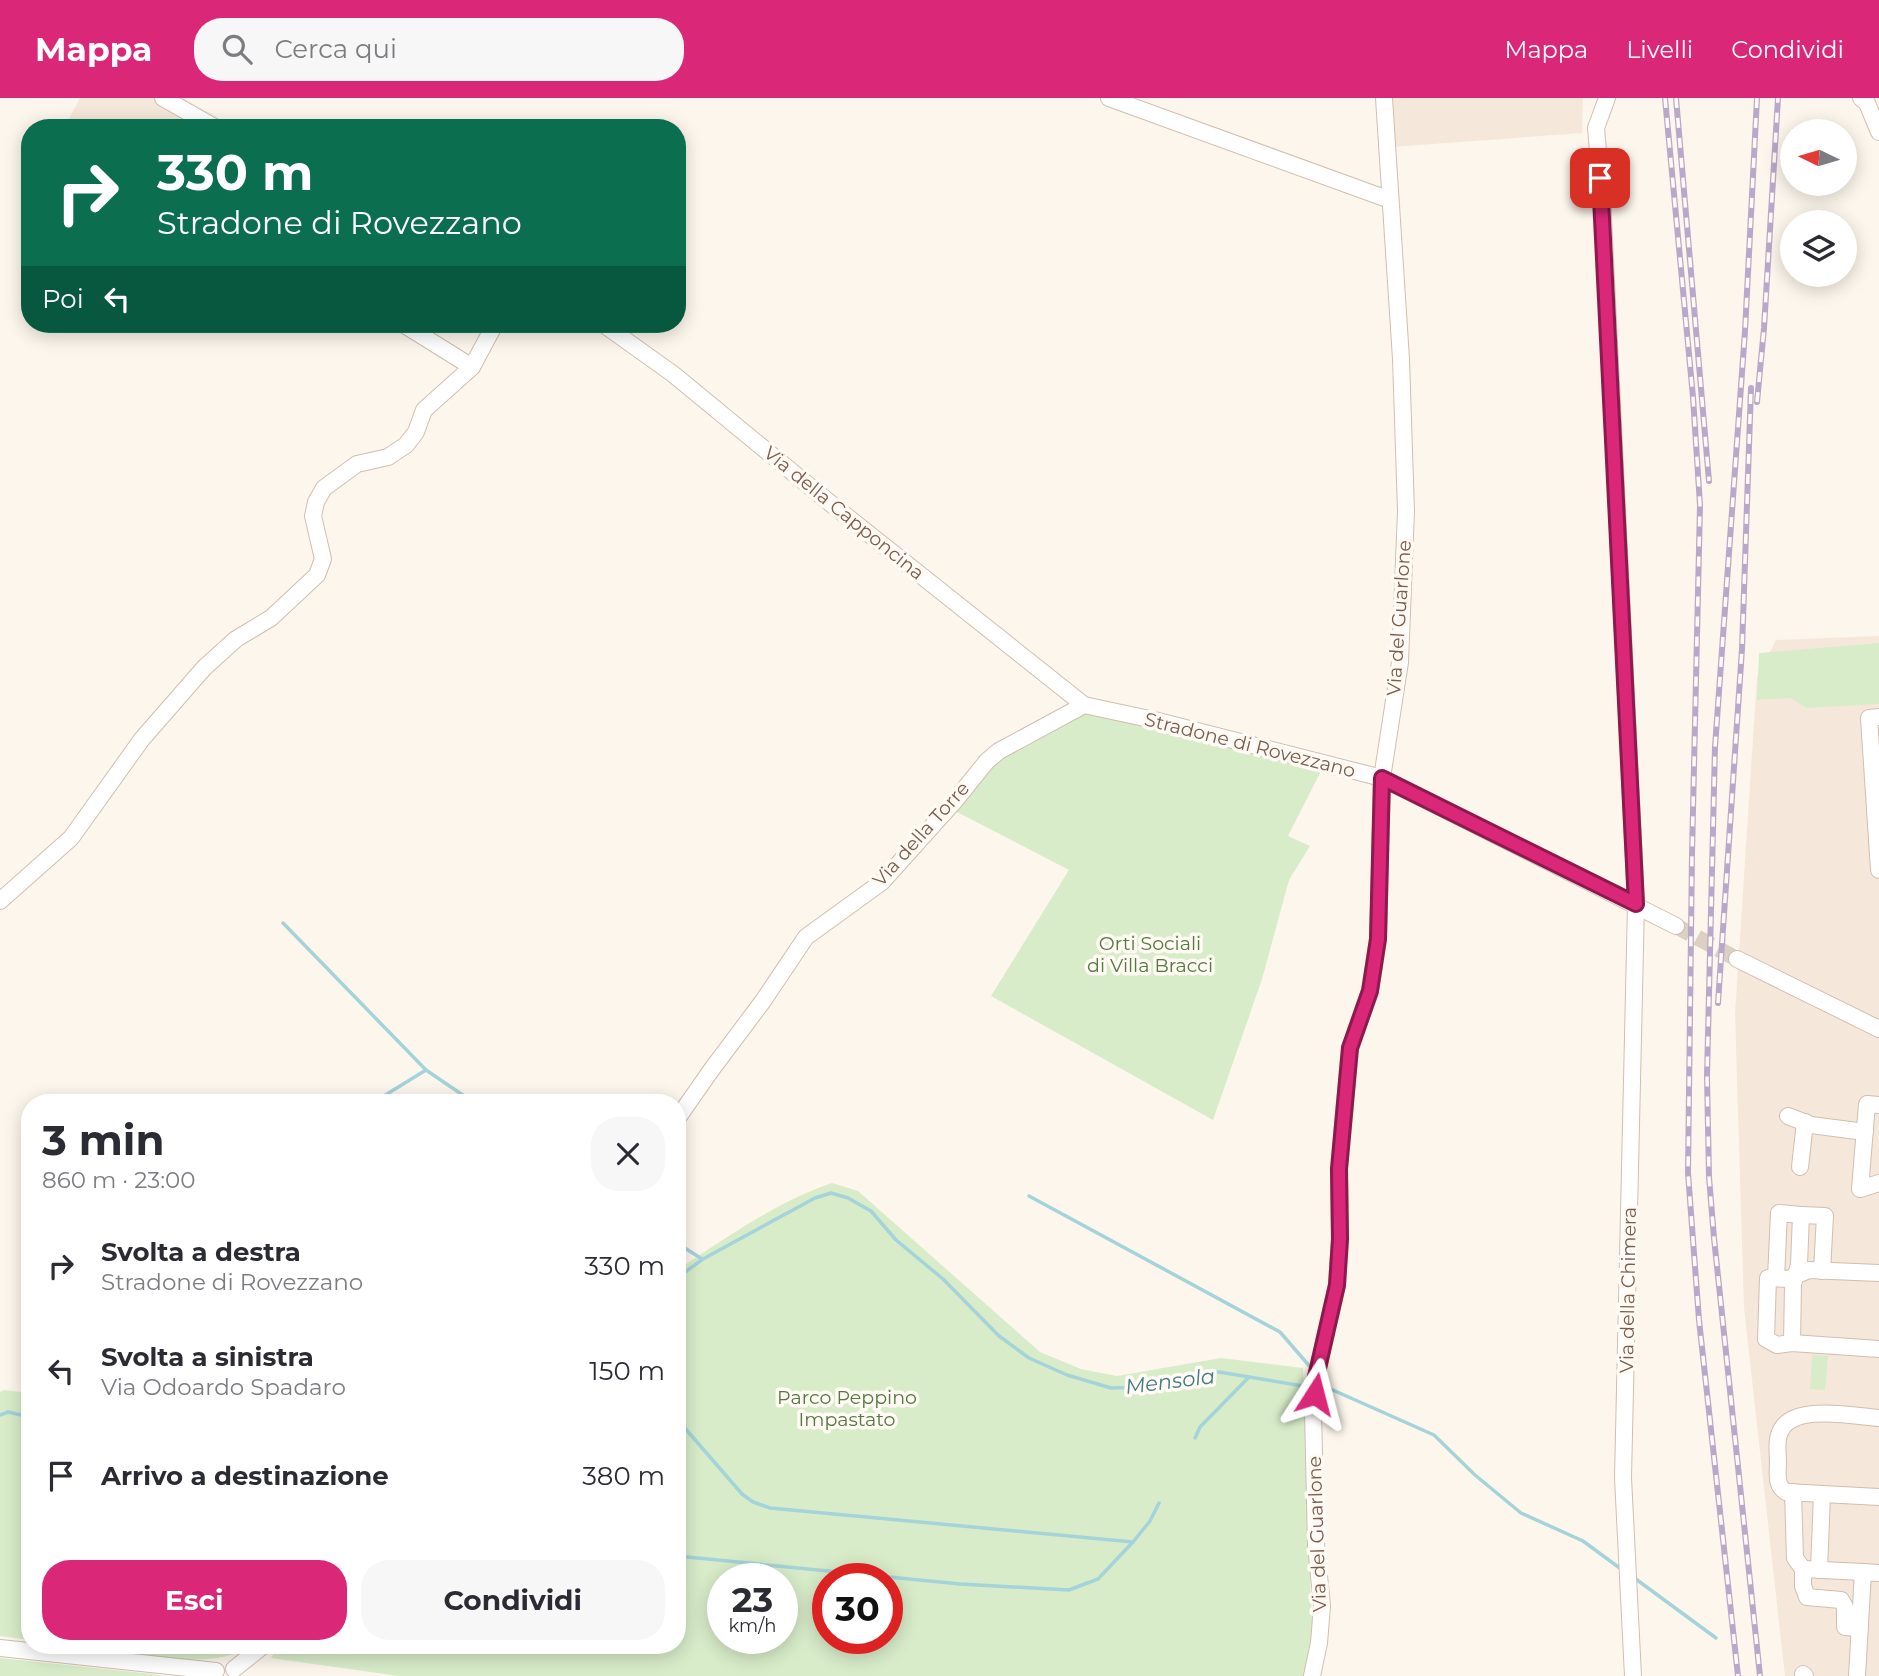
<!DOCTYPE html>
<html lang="it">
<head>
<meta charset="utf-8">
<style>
  body { margin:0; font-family:Montserrat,sans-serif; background:#f7f7f7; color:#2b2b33; height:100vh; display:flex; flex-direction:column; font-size:26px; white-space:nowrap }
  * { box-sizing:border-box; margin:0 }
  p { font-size:23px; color:#7c7c81 }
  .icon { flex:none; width:38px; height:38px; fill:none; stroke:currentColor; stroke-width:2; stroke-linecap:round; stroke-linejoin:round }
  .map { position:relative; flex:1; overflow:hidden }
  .side { position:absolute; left:21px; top:996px; width:665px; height:560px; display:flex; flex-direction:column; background:#fff; border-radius:28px; box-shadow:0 4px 18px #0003 }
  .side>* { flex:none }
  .guide { position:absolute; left:21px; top:21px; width:665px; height:214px; border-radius:28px; box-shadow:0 4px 18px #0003; background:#0b6e4f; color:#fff; overflow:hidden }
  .needle { width:46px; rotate:275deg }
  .controls { position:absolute; left:1780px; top:21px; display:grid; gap:14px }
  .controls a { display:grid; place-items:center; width:77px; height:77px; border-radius:50%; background:#fff; box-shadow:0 4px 18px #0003; font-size:35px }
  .speed { position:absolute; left:707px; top:1465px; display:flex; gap:14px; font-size:35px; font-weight:700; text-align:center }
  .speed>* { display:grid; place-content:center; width:91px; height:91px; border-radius:50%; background:#fff; box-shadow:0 4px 18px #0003; line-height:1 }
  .speed small { font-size:18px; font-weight:400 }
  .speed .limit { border:10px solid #d22; background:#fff; color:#111 }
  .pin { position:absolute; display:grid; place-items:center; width:60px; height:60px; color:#fff; margin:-30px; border-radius:14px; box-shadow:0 4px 10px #0006 }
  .me { position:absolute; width:77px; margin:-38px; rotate:9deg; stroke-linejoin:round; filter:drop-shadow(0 0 5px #0008) }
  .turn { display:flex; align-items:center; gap:24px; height:147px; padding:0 21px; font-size:32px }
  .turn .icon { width:91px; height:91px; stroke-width:2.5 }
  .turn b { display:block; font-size:49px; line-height:60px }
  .then { display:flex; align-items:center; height:66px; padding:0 21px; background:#0003; gap:14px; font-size:26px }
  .round { display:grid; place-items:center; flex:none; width:74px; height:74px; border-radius:28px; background:#f7f7f7 }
  .head { display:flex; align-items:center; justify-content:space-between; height:119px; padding:0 21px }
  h1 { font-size:42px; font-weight:700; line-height:52px }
  .cta { display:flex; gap:14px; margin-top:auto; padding:14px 21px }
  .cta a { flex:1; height:80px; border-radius:28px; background:#db2777; color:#fff; font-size:28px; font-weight:700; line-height:80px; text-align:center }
  .cta a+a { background:#f7f7f7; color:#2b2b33 }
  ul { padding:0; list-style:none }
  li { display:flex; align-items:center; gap:21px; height:105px; padding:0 21px }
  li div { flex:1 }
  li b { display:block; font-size:26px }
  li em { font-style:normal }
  header { display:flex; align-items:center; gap:42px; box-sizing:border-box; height:98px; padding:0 35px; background:#db2777; color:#fff }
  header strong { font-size:33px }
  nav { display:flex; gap:38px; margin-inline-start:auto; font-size:24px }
  .search { width:490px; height:63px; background:#f7f7f7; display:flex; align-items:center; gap:18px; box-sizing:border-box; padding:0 24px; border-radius:28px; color:#7c7c81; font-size:26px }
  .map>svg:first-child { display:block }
  .residential { fill:#f5e8da }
  .green { fill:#d8ecc9; fill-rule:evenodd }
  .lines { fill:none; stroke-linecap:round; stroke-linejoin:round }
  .stream { stroke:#a5d3da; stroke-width:3.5 }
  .minor-tunnel { stroke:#dcd0c4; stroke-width:16; stroke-dasharray:16 8; stroke-linecap:butt }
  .minor-casing { stroke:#d1beb0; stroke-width:18 }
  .minor { stroke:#fff; stroke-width:16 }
  .rail-casing { stroke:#b9a8c9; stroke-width:6 }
  .rail { stroke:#fffaf3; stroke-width:3.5; stroke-dasharray:10; stroke-linecap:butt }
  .route-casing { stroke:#8e194d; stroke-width:18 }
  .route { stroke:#db2777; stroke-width:12 }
  .labels { text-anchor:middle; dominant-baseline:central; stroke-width:7; stroke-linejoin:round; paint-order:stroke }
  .street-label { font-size:19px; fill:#7a5c4d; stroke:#fffaf3 }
  .park-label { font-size:19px; fill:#537a41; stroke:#fffaf3 }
  .water-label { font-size:21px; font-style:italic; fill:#437c86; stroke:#fffaf3 }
</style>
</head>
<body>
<header>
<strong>Mappa</strong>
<div class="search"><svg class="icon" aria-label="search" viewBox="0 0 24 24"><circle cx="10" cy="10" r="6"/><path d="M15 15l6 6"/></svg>Cerca qui</div>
<nav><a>Mappa</a><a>Livelli</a><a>Condividi</a></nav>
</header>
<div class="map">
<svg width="1879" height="1578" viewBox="0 0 1879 1578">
  <rect width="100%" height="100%" fill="#fdf6ec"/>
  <g class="residential">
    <path d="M 80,0 L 183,0 L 236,30 L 64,30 Z"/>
    <path d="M 1377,0 L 1583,0 L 1582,35 L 1379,50 Z"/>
    <path d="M 1879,538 L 1879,1578 L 1785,1578 L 1744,1210 L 1735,916 L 1757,579 L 1776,542 Z"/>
  </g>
  <g class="green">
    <path d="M 1879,545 L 1879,606 L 1807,610 L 1790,600 L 1757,602 L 1759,555 Z"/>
    <path d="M 1085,613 L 1321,673 L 1288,738 L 1310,748 L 1289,782 L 1262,881 L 1213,1022 L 991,898 L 1069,772 L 955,713 L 995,663 Z"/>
    <path d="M 832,1085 L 858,1093 L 1040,1254 L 1081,1271 L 1117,1278 L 1221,1260 L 1303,1270 L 1311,1504 L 1316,1562 L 1309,1578 L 399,1578 L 271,1560 L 278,1547 L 677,1547 L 677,1172 C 726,1140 776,1104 832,1085 ZM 723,1480 L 782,1480 L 782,1540 L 723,1540 ZM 828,1480 L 887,1480 L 887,1540 L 828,1540 Z"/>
    <path d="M 1812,1257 L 1828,1258 L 1825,1292 L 1810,1291 Z"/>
    <path d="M 4,1292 L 30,1295 L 30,1542 L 0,1538 L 0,1294 Z"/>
    <path d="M 65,1547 L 250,1547 C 217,1577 108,1553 65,1547 Z"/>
    <path d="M 0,1560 L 153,1576 L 162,1578 L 0,1578 Z"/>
  </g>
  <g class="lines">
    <g class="stream">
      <path d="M 283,825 L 426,972 L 473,1004"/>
      <path d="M 374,1004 L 426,972"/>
      <path d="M 1029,1098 L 1280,1234 L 1312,1271"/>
      <path d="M 677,1145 L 702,1161"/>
      <path d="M 677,1180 L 703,1161 L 815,1100 L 831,1095 L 848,1100 L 871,1113 L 896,1142 L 943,1181 L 999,1238 L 1029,1260 L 1067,1277 L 1111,1290 L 1146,1289 L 1184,1279 L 1219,1274 L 1309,1289"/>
      <path d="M 1320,1289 L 1326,1289 L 1434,1337 L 1475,1377 L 1521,1415 L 1583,1443 L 1621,1471"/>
      <path d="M 0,1317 L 8,1314 L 30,1319"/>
      <path d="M 677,1321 L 742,1396 L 753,1404 L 770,1410 L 1133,1444"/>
      <path d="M 1195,1340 L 1200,1329 L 1249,1279"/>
      <path d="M 677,1458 L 960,1486 L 1069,1492 L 1098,1481 L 1133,1444 L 1150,1423 L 1159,1405"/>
      <path d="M 1633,1479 L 1716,1540"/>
    </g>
    <path class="minor-tunnel" d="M 1676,828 L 1737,861"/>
    <g class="minor-casing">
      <g id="minor">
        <path d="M 163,0 L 216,30"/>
        <path d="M 1109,0 L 1390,102"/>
        <path d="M 1607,0 L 1596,30 L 1602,99 L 1636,806 L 1623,1380 L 1633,1578"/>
        <path d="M 1861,0 L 1867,5 L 1879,34"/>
        <path d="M 403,226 L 472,269"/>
        <path d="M 603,226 L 673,276 L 825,401 L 1084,607 L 1154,622 L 1382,680 L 1676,828"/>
        <path d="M 1879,619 L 1869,620 L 1879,772"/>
        <path d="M 0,803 L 71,740 L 142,641 L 204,570 L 236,541 L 271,520 L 317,477 L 323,461 L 313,418 L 316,404 L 324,390 L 357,366 L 388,359 L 406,347 L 416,334 L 424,312 L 472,269 L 495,226"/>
        <path d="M 1737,861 L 1879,931"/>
        <path d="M 1879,1007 L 1867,1006 L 1860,1091 L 1879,1085"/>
        <path d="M 1788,1018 L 1811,1027 L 1865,1034"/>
        <path d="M 677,1021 L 712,971 L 763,903 L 806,839 L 882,784 L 953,705 L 987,663 L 999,653 L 1084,607"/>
        <path d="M 1800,1069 L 1805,1024"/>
        <path d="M 1801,1117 L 1825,1118 L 1822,1173"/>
        <path d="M 1879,1175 L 1809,1172 L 1788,1181 L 1768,1180 L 1766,1241 L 1777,1247 L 1792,1245 L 1879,1251"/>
        <path d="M 1776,1180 L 1779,1115 L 1801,1117 L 1799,1167 L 1793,1186 L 1792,1245"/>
        <path d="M 1879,1320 C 1853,1318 1788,1304 1779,1337 C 1776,1345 1778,1356 1778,1364 C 1778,1376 1775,1387 1786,1394 L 1879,1399"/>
        <path d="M 1793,1394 L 1795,1460 L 1803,1471 L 1863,1474"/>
        <path d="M 1803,1471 L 1803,1488 L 1807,1499 L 1841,1502 L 1845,1509 L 1845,1529 L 1860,1530"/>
        <path d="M 1819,1472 L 1822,1396"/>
        <path d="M 0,1550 L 216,1573"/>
        <path d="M 234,1571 L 264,1547"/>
        <path d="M 1803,1576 L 1805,1578"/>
        <path d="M 1312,1578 L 1319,1545 L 1322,1508 L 1316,1447 L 1313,1313 L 1316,1279 L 1337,1187 L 1340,1141 L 1339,1071 L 1350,950 L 1370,893 L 1378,841 L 1382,680 L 1400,564 L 1406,413 L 1401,261 L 1384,0"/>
        <path d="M 1857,1578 L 1863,1474 L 1879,1475"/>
      </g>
    </g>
    <use href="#minor" class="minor"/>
    <g class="rail-casing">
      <g id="rail">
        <path d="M 1665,0 L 1693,299 L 1700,407 L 1692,756 L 1688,1075 L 1699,1222 L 1738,1578"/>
        <path d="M 1676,0 L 1709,383"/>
        <path d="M 1757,0 L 1745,233 L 1715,649 L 1707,978 L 1709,1079 L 1714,1140 L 1760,1578"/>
        <path d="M 1757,304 L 1764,230 L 1778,0"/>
        <path d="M 1718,905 L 1742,551 L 1751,290"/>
      </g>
    </g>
    <use href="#rail" class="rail"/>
  </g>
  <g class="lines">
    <g class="route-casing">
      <path id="route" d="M 1315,1296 L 1316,1279 L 1337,1187 L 1340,1141 L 1339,1071 L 1350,950 L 1370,893 L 1378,841 L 1382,680 L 1636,806 L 1600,80"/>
    </g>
    <use href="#route" class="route"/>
  </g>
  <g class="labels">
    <g class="street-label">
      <text transform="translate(844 415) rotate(39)">Via della Capponcina</text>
      <text transform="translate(1399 520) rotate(-86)">Via del Guarlone</text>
      <text transform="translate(1250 647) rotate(14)">Stradone di Rovezzano</text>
      <text transform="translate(921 736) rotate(-48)">Via della Torre</text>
      <text transform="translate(1628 1192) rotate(-89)">Via della Chimera</text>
      <text transform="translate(1317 1436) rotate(-92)">Via del Guarlone</text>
    </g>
    <g class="park-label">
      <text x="1150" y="845">Orti Sociali<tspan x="1150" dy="22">di Villa Bracci</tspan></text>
      <text x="847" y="1299">Parco Peppino<tspan x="847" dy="22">Impastato</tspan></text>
    </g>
    <g class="water-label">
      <text transform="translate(1170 1283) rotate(-7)">Mensola</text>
    </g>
  </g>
</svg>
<div class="controls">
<a><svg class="needle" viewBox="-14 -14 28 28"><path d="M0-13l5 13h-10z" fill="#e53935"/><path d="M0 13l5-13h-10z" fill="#7c7c81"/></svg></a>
<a><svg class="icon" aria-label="layers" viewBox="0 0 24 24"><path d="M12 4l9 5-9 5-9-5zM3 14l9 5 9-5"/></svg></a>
</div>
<div class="speed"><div>23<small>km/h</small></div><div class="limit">30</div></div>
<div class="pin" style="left:1600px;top:80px;background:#d93025"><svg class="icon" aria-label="arrive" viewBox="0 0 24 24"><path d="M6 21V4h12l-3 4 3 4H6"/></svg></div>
<svg class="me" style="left:1315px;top:1296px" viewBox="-20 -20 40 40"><path d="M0-17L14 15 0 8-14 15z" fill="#db2777" stroke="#fff" stroke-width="4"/></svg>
<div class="guide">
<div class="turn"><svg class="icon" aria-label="right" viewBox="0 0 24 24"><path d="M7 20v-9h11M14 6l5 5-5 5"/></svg><div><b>330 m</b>Stradone di Rovezzano</div></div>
<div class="then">Poi<svg class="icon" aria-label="left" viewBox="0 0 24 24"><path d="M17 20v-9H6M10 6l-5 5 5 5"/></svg></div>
</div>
<section class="side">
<div class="head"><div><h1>3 min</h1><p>860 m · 23:00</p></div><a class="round"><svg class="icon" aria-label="close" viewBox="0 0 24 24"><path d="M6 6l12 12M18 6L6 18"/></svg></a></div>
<ul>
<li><svg class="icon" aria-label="right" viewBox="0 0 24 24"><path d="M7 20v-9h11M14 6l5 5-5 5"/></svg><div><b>Svolta a destra</b><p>Stradone di Rovezzano</p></div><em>330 m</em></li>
<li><svg class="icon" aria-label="left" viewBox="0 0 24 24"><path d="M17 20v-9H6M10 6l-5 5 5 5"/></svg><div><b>Svolta a sinistra</b><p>Via Odoardo Spadaro</p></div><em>150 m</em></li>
<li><svg class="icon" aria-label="arrive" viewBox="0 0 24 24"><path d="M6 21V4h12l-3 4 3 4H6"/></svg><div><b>Arrivo a destinazione</b></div><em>380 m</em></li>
</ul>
<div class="cta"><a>Esci</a><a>Condividi</a></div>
</section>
</div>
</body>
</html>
